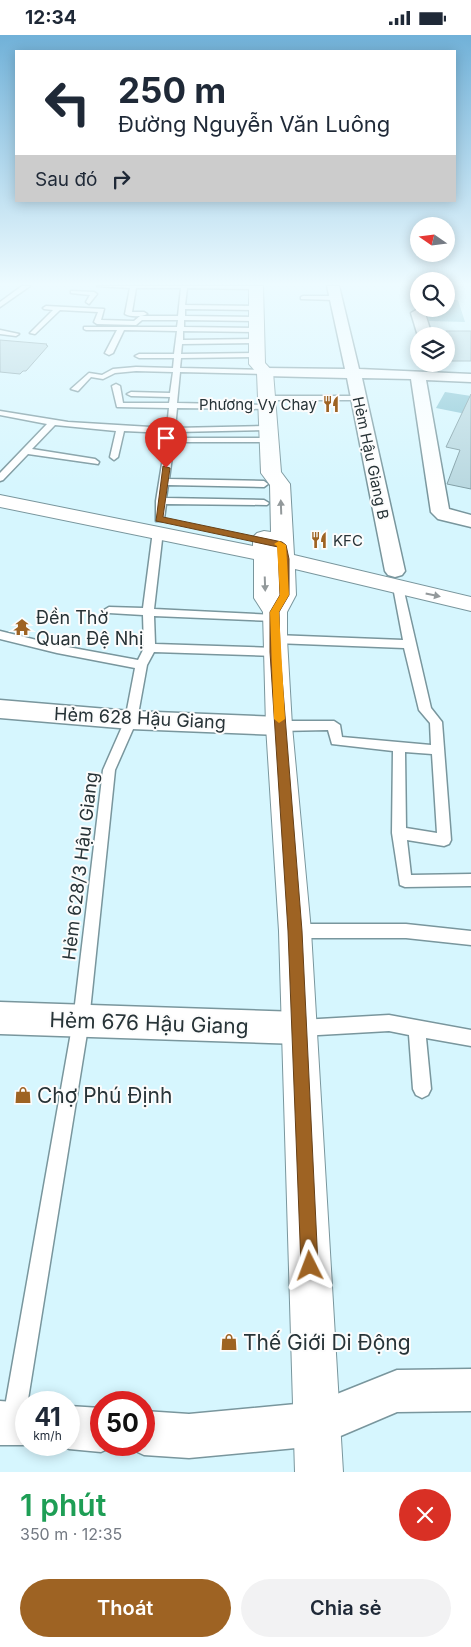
<!DOCTYPE html>
<html lang="vi">
<head>
<meta charset="utf-8">
<style>
  body { margin:0; font-family:Inter,sans-serif; background:#f2f2f3; color:#1f2937; height:100vh; display:flex; flex-direction:column; font-size:19px; white-space:nowrap }
  * { box-sizing:border-box; margin:0 }
  p { font-size:16px; color:#747a83 }
  .icon { flex:none; width:28px; height:28px; fill:none; stroke:currentColor; stroke-width:2; stroke-linecap:round; stroke-linejoin:round }
  .map { position:relative; height:1437px; overflow:hidden }
  .side { display:flex; flex-direction:column; background:#fff; flex:1 }
  .side>* { flex:none }
  .hud { position:absolute; left:15px; top:15px; width:441px; height:152px; border-radius:0px; box-shadow:0 2px 12px #0003; background:#fff; color:#1f2937; overflow:hidden }
  .needle { width:32px; rotate:284deg }
  .tools { position:absolute; left:410px; top:182px; display:grid; gap:10px }
  .tools a { display:grid; place-items:center; width:45px; height:45px; border-radius:50%; background:#fff; box-shadow:0 2px 12px #0003; font-size:25px }
  .speed { position:absolute; left:15px; top:1356px; display:flex; gap:10px; font-size:25px; font-weight:700; text-align:center }
  .speed>* { display:grid; place-content:center; width:65px; height:65px; border-radius:50%; background:#fff; box-shadow:0 2px 12px #0003; line-height:1 }
  .speed small { font-size:12px; font-weight:400 }
  .speed .limit { border:8px solid #d22; background:#fff; color:#111 }
  .pin { position:absolute; display:grid; place-items:center; width:42px; height:42px; color:#fff; margin:-51px -21px; border-radius:50% 50% 50% 0; rotate:-45deg; box-shadow:0 0 5px #0007 }
  .pin .icon { rotate:45deg }
  .me { position:absolute; width:55px; margin:-28px; rotate:357deg; stroke-linejoin:round; filter:drop-shadow(0 0 4px #0008) }
  .turn { display:flex; align-items:center; gap:18px; height:105px; padding:0 20px; font-size:22px }
  .turn .icon { width:65px; height:65px; stroke-width:2.5 }
  .turn b { display:block; font-size:35px; line-height:42px }
  .then { display:flex; align-items:center; height:48px; padding:0 20px; background:#0003; gap:10px; font-size:19px }
  .round { display:grid; place-items:center; flex:none; width:52px; height:52px; border-radius:26px; background:#f2f2f3 }
  .headline { display:flex; align-items:center; justify-content:space-between; height:85px; padding:0 20px }
  h1 { font-size:30px; font-weight:600; line-height:38px; color:#1e9e55 }
  .cta { display:flex; gap:10px; margin-top:auto; padding:10px 20px }
  .cta a { flex:1; height:58px; border-radius:30px; background:#9e6323; color:#fff; font-size:20px; font-weight:600; line-height:58px; text-align:center }
  .cta a+a { background:#f2f2f3; color:#1f2937 }
  .status { display:flex; justify-content:space-between; align-items:center; height:35px; padding:0 25px; background:#fff; direction:ltr }
  .status svg { height:14px; fill:currentColor }
  .map>svg:first-child { display:block }
  .green { fill:#8cc7d5 }
  .building { fill:#b9d8e0; stroke:#819ea5 }
  .lines { fill:none; stroke-linecap:round; stroke-linejoin:round }
  .service-casing { stroke:#79969d; stroke-width:3 }
  .minor-casing { stroke:#79969d; stroke-width:3 }
  .secondary-casing { stroke:#79969d; stroke-width:2 }
  .service { fill:#fff; fill-rule:evenodd }
  .minor { fill:#fff; fill-rule:evenodd }
  .secondary { fill:#fff; fill-rule:evenodd }
  .oneway { fill:#93999b }
  .route { fill:#9e6323; stroke:#674017 }
  .slow { fill:#f59e0b }
  .labels { text-anchor:middle; dominant-baseline:central; stroke-width:4; stroke-linejoin:round; paint-order:stroke }
  .far-poi-label { font-size:15px; fill:#273337; stroke:#fcfcfc; text-anchor:end }
  .far-street-label { font-size:15px; fill:#273337; stroke:#fcfcfc }
  .poi-label { font-size:18px; fill:#273337; stroke:#fcfcfc; text-anchor:start }
  .street-label { font-size:18px; fill:#273337; stroke:#fcfcfc }
  .near-street-label { font-size:21px; fill:#273337; stroke:#fcfcfc }
  .near-poi-label { font-size:21px; fill:#273337; stroke:#fcfcfc; text-anchor:start }
</style>
</head>
<body>
<div class="status"><b>12:34</b><svg viewBox="0 0 49 12"><path d="M0 12V9h3v3zM5 12V6h3v6zM10 12V3h3v9zM15 12V0h3v12zM26 1h20v11H26zM47 4h2v5h-2z"/></svg></div>
<div class="map">
<svg width="471" height="1437" viewBox="0 0 471 1437">
  <rect width="100%" height="100%" fill="#d6f6fe"/>
  <g class="green">
    <path d="M 446,265 L 458,265 L 465,287 L 429,286 L 426,274 L 446,274 Z"/>
    <path d="M 445,357 L 471,361 L 471,380 L 436,373 Z"/>
  </g>
  <g class="building">
    <rect x="446" y="296" width="25" height="30"/>
    <path d="M 0,305 L 47,309 L 46,310 L 48,311 L 26,336 L 23,336 L 20,339 L 0,337 Z"/>
    <path d="M 471,359 L 471,454 L 447,449 L 460,415 L 446,412 Z"/>
  </g>
  <g class="lines">
    <g class="service-casing">
      <g id="service">
        <path d="M 22,251 L 30,251 L 0,272 L 0,267 Z"/>
        <path d="M 97,251 L 259,251 L 256,254 L 187,253 L 185,270 L 256,271 L 259,273 L 256,275 L 185,274 L 185,281 L 257,282 L 260,284 L 257,286 L 184,285 L 184,292 L 257,293 L 260,295 L 257,297 L 183,296 L 183,305 L 257,304 L 260,306 L 257,308 L 182,309 L 181,319 L 258,318 L 262,320 L 258,322 L 181,323 L 180,333 L 265,335 L 269,337 L 265,339 L 180,337 L 177,368 L 267,370 L 271,372 L 267,374 L 177,373 L 175,393 L 269,391 L 273,393 L 269,395 L 175,397 L 174,403 L 269,403 L 273,405 L 269,407 L 174,407 L 169,444 L 264,446 L 268,449 L 264,452 L 168,450 L 166,463 L 264,465 L 269,468 L 267,470 L 166,469 L 164,484 L 162,486 L 156,486 L 156,466 L 167,398 L 124,396 L 118,422 L 114,425 L 110,422 L 116,396 L 55,390 L 32,414 L 95,424 L 99,427 L 98,429 L 28,419 L 3,445 L 0,446 L 0,438 L 47,389 L 0,380 L 0,376 L 68,387 L 167,393 L 169,373 L 117,372 L 112,351 L 116,349 L 120,351 L 123,368 L 169,368 L 170,362 L 131,361 L 127,359 L 131,357 L 170,358 L 173,337 L 136,336 L 115,338 L 103,344 L 91,342 L 78,356 L 71,354 L 89,338 L 102,340 L 113,334 L 136,332 L 173,333 L 174,323 L 139,323 L 135,321 L 139,319 L 174,319 L 177,296 L 124,295 L 113,318 L 109,320 L 105,318 L 117,295 L 86,295 L 84,294 L 84,292 L 177,292 L 178,285 L 142,285 L 136,290 L 97,289 L 94,287 L 98,277 L 60,275 L 35,299 L 30,298 L 53,275 L 44,274 L 43,273 L 46,271 L 104,274 L 101,285 L 134,286 L 140,281 L 178,281 L 181,253 L 136,253 L 132,277 L 144,277 L 147,279 C 142,282 130,282 125,279 L 130,253 Z"/>
        <path d="M 71,256 L 94,257 L 97,259 L 89,269 L 86,267 L 90,260 L 71,258 Z"/>
        <path d="M 303,261 L 335,261 L 338,263 L 335,265 L 301,264 L 301,262 Z"/>
        <path d="M 0,295 L 19,299 L 16,301 L 0,299 Z"/>
        <path d="M 263,361 L 357,361 L 361,363 L 357,365 L 266,365 L 262,363 Z"/>
        <path d="M 158,493 L 163,496 L 154,574 L 275,580 L 280,583 L 275,586 L 154,581 L 155,609 L 275,613 L 281,617 L 275,621 L 154,617 L 147,630 L 137,685 L 115,735 L 89,986 L 25,1383 L 22,1391 L 14,1394 L 6,1391 L 3,1383 L 73,986 L 103,735 L 125,685 L 135,633 L 57,618 L 0,604 L 0,596 L 57,610 L 138,625 L 144,613 L 143,580 L 109,578 L 104,575 L 109,572 L 143,573 L 153,496 Z"/>
        <path d="M 398,549 L 403,552 L 431,673 L 442,687 L 451,805 L 449,809 L 444,811 L 407,805 L 411,840 L 471,839 L 471,851 L 405,852 L 400,850 L 392,798 L 393,716 L 332,709 L 328,695 L 279,696 L 273,691 L 279,686 L 334,686 L 340,690 L 342,702 L 431,710 L 430,688 L 419,675 L 404,613 L 275,608 L 270,604 L 275,600 L 403,605 L 393,552 ZM 405,717 L 432,719 L 437,798 L 406,793 Z"/>
        <path d="M 295,889 L 406,889 L 471,896 L 471,910 L 406,903 L 295,903 L 290,901 L 288,896 L 290,891 Z"/>
        <path d="M 389,980 L 471,995 L 471,1011 L 426,1003 L 431,1054 L 428,1060 L 422,1063 L 416,1060 L 413,1054 L 409,1000 L 389,996 L 301,1001 L 295,999 L 293,993 L 295,987 L 301,985 Z"/>
      </g>
    </g>
    <g class="minor-casing">
      <g id="minor">
        <path d="M 327,251 L 339,251 L 359,334 L 471,339 L 471,347 L 426,345 L 449,474 L 471,480 L 471,492 L 438,484 L 431,477 L 411,344 L 362,343 L 405,536 L 402,540 L 395,542 L 388,540 L 385,536 L 347,343 L 265,341 L 260,340 L 258,337 L 260,334 L 265,333 L 345,334 Z"/>
        <path d="M 418,274 L 425,278 L 432,301 L 418,301 L 411,278 Z"/>
        <path d="M 0,665 L 131,676 L 279,682 L 288,685 L 291,691 L 288,697 L 279,700 L 131,694 L 0,683 Z"/>
        <path d="M 0,967 L 299,977 L 310,982 L 315,993 L 310,1004 L 299,1009 L 0,999 Z"/>
        <path d="M 471,1334 L 471,1376 L 397,1377 L 317,1411 L 189,1423 L 144,1420 L 129,1413 L 127,1410 L 144,1410 L 144,1376 L 189,1379 L 317,1367 L 397,1335 Z"/>
        <path d="M 0,1366 L 26,1368 L 27,1410 L 0,1410 Z"/>
        <path d="M 69,1371 L 101,1373 L 101,1410 L 116,1410 L 101,1417 L 69,1414 L 60,1410 L 69,1410 Z"/>
      </g>
    </g>
    <g class="secondary-casing">
      <path id="secondary" d="M 249,251 L 263,251 L 265,328 L 273,337 L 281,437 L 290,449 L 294,520 L 471,562 L 471,576 L 295,534 L 296,560 L 287,577 L 287,604 L 292,691 L 311,896 L 343,1437 L 295,1437 L 279,896 L 266,691 L 263,577 L 254,563 L 254,524 L 0,472 L 0,460 L 253,511 L 253,502 L 257,498 L 264,496 L 271,497 L 270,450 L 261,438 L 257,338 L 249,329 Z"/>
    </g>
    <use href="#service" class="service"/>
    <use href="#minor" class="minor"/>
    <use href="#secondary" class="secondary"/>
  </g>
  <defs><path id="oneway-solid" d="M-6-.8H1V-3.2L6.5 0L1 3.2V.8H-6Z" transform="scale(1.25)"/></defs>
  <g class="oneway">
    <use href="#oneway-solid" transform="translate(281 472) rotate(-92)"/>
    <use href="#oneway-solid" transform="translate(265 549) rotate(88)"/>
    <use href="#oneway-solid" transform="translate(433 560) rotate(12)"/>
  </g>
  <linearGradient id="sky" x2="0" y2="1"><stop stop-color="#71b1d8"/><stop offset="0.55" stop-color="#edfbff"/><stop offset="1" stop-color="#edfbff" stop-opacity="0"/></linearGradient>
  <rect width="471" height="453" fill="url(#sky)"/>
  <path class="route" d="M 163,431 L 170,433 L 163,482 L 282,507 L 286,510 L 289,524 L 289,560 L 279,577 L 280,617 L 302,896 L 318,1231 L 316,1237 L 310,1240 L 303,1237 L 301,1231 L 288,896 L 270,617 L 270,577 L 280,560 L 278,512 L 156,486 Z"/>
  <path class="slow" d="M 279,506 L 286,510 L 289,560 L 279,577 L 285,684 L 279,688 L 274,684 L 270,577 L 280,560 L 277,511 L 274,509 Z"/>
  <defs>
    <g id="restaurant-bare" transform="scale(1.35)"><path d="M-5-6h1v4h1v-4h1v4h1v-4h1v5L-1.5 .5V6h-2V.5L-5-1ZM5-6V6H3V1.5H1.5Q1.5-4 5-6Z" fill="#9e6323" stroke="#fcfcfc" stroke-width="2.5" paint-order="stroke"/></g>
    <g id="temple-bare" transform="scale(1.35)"><path d="M0-6L5-2H3V0L6.5 2.5H4V6H1.5V3h-3V6H-4V2.5H-6.5L-3 0V-2H-5Z" fill="#9e6323" stroke="#fcfcfc" stroke-width="2.5" paint-order="stroke"/></g>
    <g id="shop-bare" transform="scale(1.35)"><path d="M-5-2.5h2.3a2.7 3.5 0 0 1 5.4 0H5L5.5 6h-11ZM-1.5-2.5h3a1.5 2.3 0 0 0-3 0Z" fill="#9e6323" stroke="#fcfcfc" stroke-width="2.5" paint-order="stroke"/></g>
  </defs>
  <g fill-rule="evenodd">
    <use href="#restaurant-bare" x="331" y="369"/>
    <use href="#restaurant-bare" x="319" y="505"/>
    <use href="#temple-bare" x="22" y="592"/>
    <use href="#shop-bare" x="23" y="1060"/>
    <use href="#shop-bare" x="229" y="1307"/>
  </g>
  <g class="labels">
    <g class="far-poi-label">
      <text x="317" y="369">Phương Vy Chay</text>
      <text x="333" y="505" text-anchor="start">KFC</text>
    </g>
    <g class="far-street-label">
      <text transform="translate(371 423) rotate(78)">Hẻm Hậu Giang B</text>
    </g>
    <g class="poi-label">
      <text x="36" y="582">Đền Thờ<tspan x="36" dy="21">Quan Đệ Nhị</tspan></text>
    </g>
    <g class="street-label">
      <text transform="translate(140 683) rotate(3)">Hẻm 628 Hậu Giang</text>
      <text transform="translate(80 831) rotate(-83)">Hẻm 628/3 Hậu Giang</text>
    </g>
    <g class="near-street-label">
      <text transform="translate(149 988) rotate(2)">Hẻm 676 Hậu Giang</text>
    </g>
    <g class="near-poi-label">
      <text x="37" y="1060">Chợ Phú Định</text>
      <text x="243" y="1307">Thế Giới Di Động</text>
    </g>
  </g>
</svg>
<div class="tools">
<a><svg class="needle" viewBox="-14 -14 28 28"><path d="M0-13l5 13h-10z" fill="#e53935"/><path d="M0 13l5-13h-10z" fill="#747a83"/></svg></a>
<a><svg class="icon" aria-label="search" viewBox="0 0 24 24"><circle cx="10" cy="10" r="6"/><path d="M15 15l6 6"/></svg></a>
<a><svg class="icon" aria-label="layers" viewBox="0 0 24 24"><path d="M12 4l9 5-9 5-9-5zM3 14l9 5 9-5"/></svg></a>
</div>
<div class="speed"><div>41<small>km/h</small></div><div class="limit">50</div></div>
<div class="pin" style="left:166px;top:433px;background:#d93025"><svg class="icon" aria-label="arrive" viewBox="0 0 24 24"><path d="M6 21V4h12l-3 4 3 4H6"/></svg></div>
<svg class="me" style="left:310px;top:1231px" viewBox="-20 -20 40 40"><path d="M0-17L14 15 0 8-14 15z" fill="#9e6323" stroke="#fff" stroke-width="4"/></svg>
<div class="hud">
<div class="turn"><svg class="icon" aria-label="left" viewBox="0 0 24 24"><path d="M17 20v-9H6M10 6l-5 5 5 5"/></svg><div><b>250 m</b>Đường Nguyễn Văn Luông</div></div>
<div class="then">Sau đó<svg class="icon" aria-label="right" viewBox="0 0 24 24"><path d="M7 20v-9h11M14 6l5 5-5 5"/></svg></div>
</div>
</div>
<section class="side">
<div class="headline"><div><h1>1 phút</h1><p>350 m · 12:35</p></div><a class="round" style="background:#d93025;color:#fff"><svg class="icon" aria-label="close" viewBox="0 0 24 24"><path d="M6 6l12 12M18 6L6 18"/></svg></a></div>
<div class="cta"><a>Thoát</a><a>Chia sẻ</a></div>
</section>
</body>
</html>
